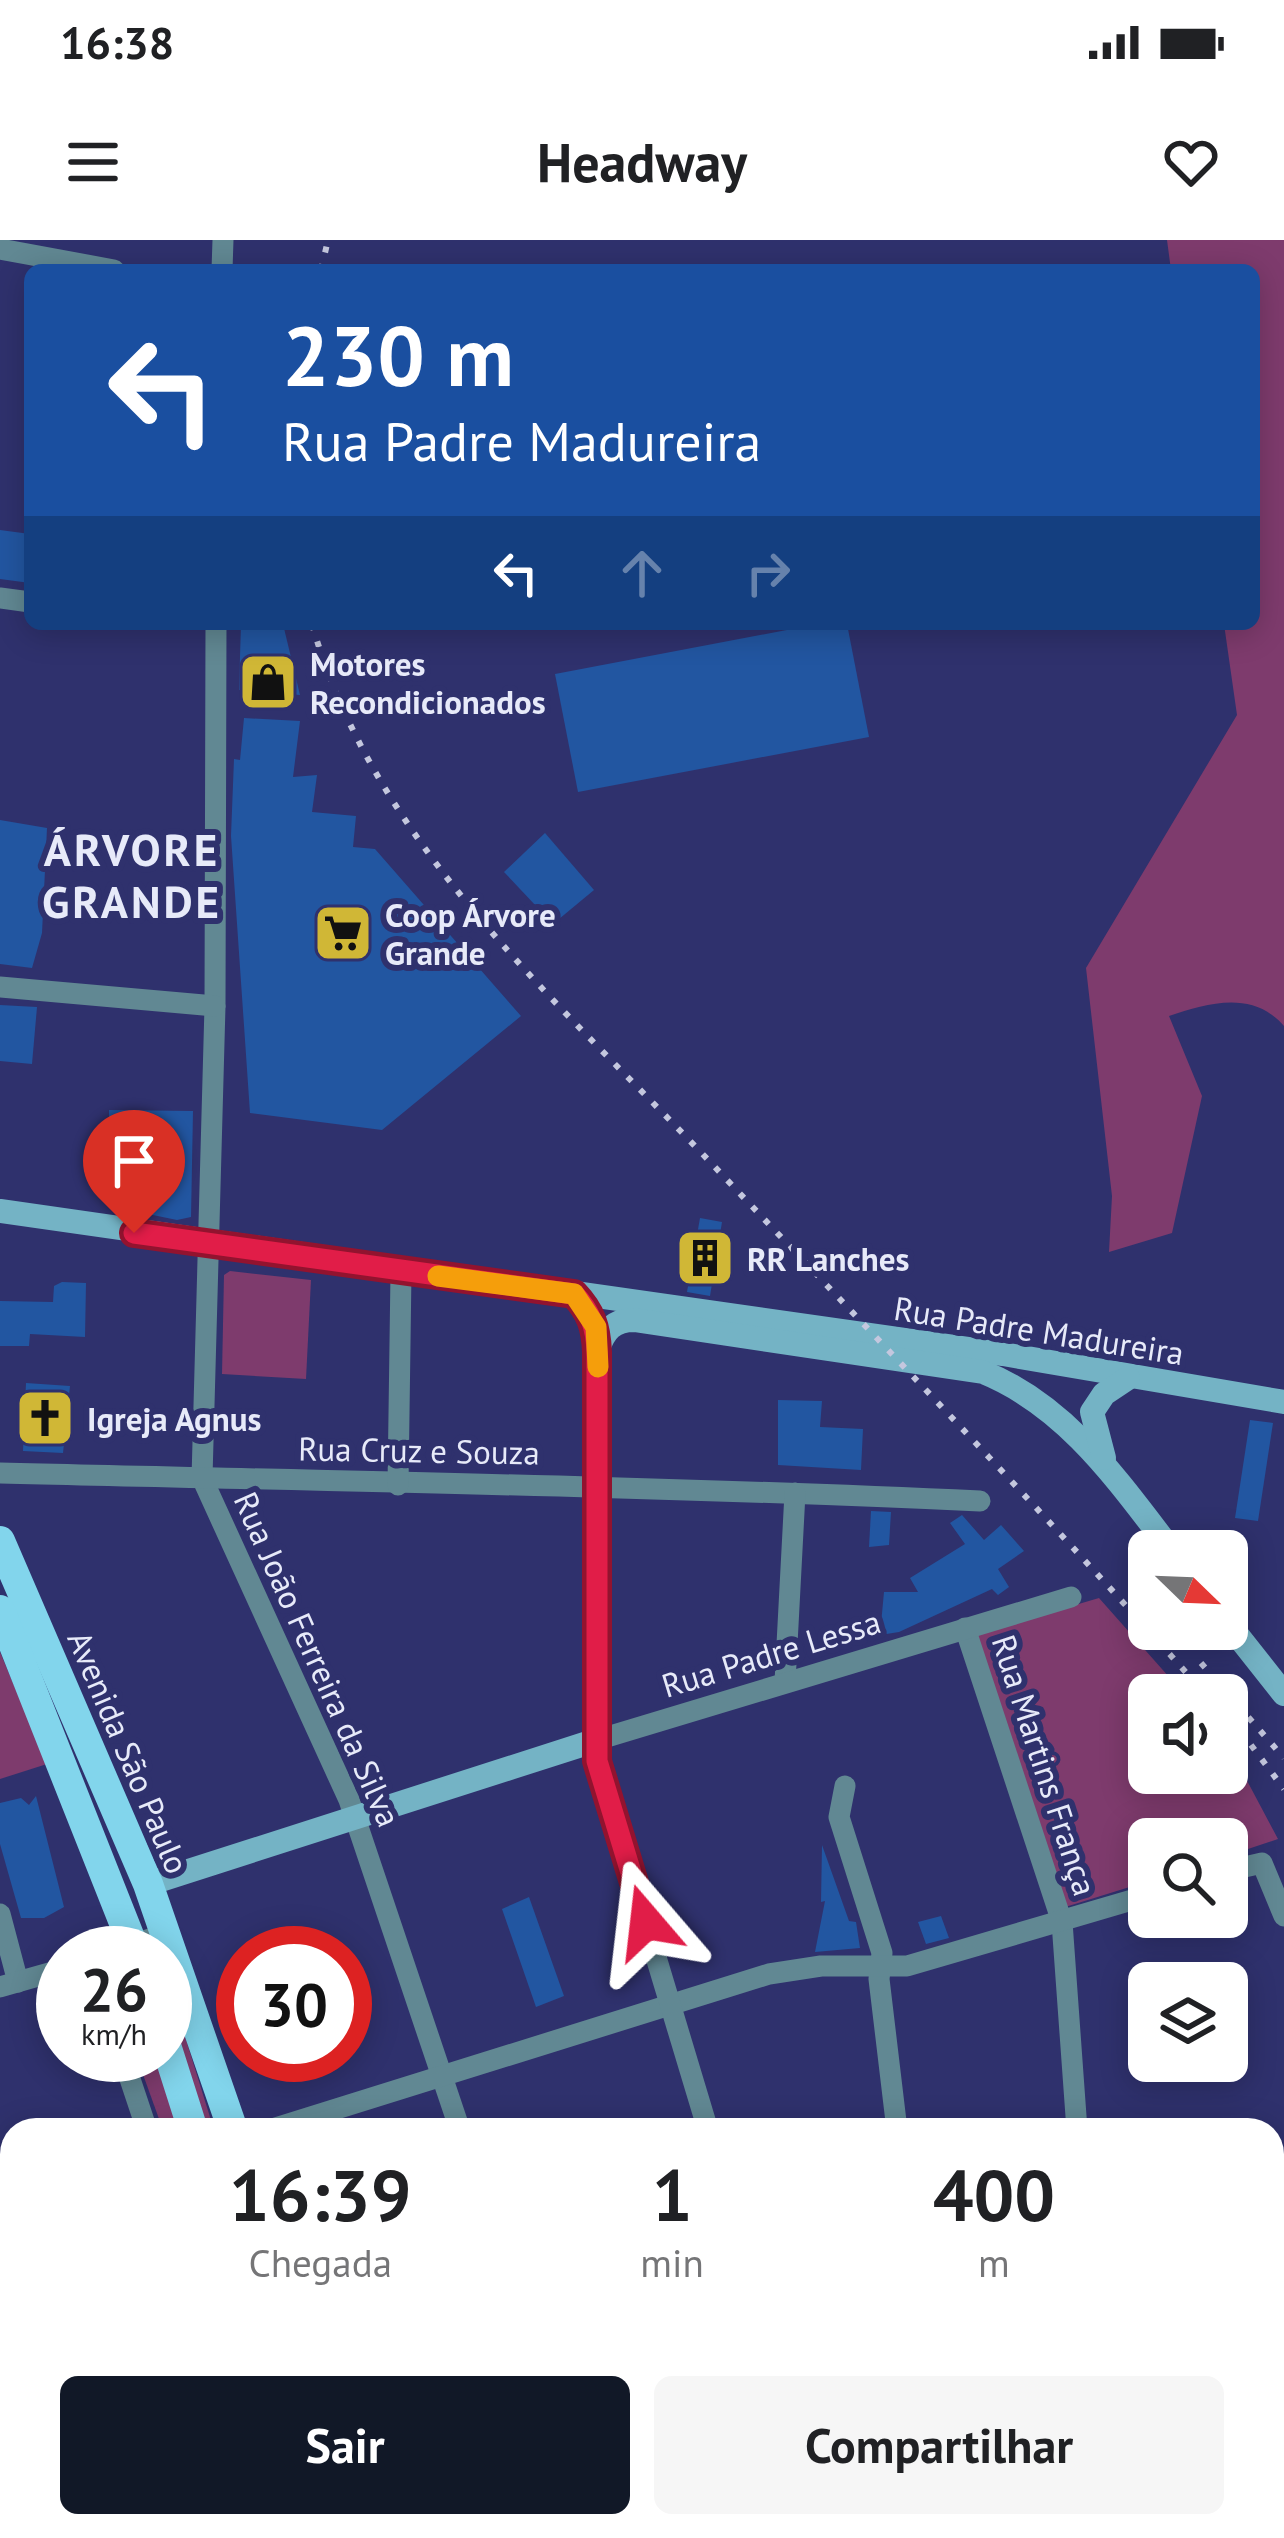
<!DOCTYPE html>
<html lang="pt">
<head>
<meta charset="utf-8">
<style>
  body { margin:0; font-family:"PT Sans",sans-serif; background:#f6f6f6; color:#202124; height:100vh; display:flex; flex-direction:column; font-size:45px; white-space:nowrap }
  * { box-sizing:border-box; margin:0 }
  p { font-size:39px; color:#757577 }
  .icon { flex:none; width:66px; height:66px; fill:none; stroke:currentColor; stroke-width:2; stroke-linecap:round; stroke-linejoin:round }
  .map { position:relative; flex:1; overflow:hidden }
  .sheet { position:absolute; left:0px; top:1878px; width:1284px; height:420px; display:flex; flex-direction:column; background:#fff; border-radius:36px 36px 0 0; box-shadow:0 6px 30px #0003 }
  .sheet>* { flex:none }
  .top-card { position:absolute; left:24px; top:24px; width:1236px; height:366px; border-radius:18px; box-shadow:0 6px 30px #0003; background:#1a4fa0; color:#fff; overflow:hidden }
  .needle { width:78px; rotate:113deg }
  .buttons { position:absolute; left:1128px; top:1290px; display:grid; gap:24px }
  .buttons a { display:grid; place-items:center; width:120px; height:120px; border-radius:18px; background:#fff; box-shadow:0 6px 30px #0003; font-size:60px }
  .speed { position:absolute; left:36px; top:1686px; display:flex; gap:24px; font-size:60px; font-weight:700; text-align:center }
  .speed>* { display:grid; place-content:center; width:156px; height:156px; border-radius:50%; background:#fff; box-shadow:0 6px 30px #0003; line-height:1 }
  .speed small { font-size:30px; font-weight:400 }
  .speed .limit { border:18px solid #d22; background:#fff; color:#111 }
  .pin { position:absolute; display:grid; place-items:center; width:102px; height:102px; color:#fff; margin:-123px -51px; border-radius:50% 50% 50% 0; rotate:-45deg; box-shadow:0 0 12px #0007 }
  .pin .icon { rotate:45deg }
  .me { position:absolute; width:132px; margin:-66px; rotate:343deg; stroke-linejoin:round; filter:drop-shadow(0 0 9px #0008) }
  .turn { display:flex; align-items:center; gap:42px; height:252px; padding:0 60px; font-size:54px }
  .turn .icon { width:156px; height:156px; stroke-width:2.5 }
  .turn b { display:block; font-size:84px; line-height:102px }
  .lanes { display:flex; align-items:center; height:114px; padding:0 60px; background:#0003; justify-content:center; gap:60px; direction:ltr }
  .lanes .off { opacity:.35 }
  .eta { display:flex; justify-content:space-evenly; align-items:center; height:204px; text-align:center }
  .eta b { font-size:72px; font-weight:700; line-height:84px }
  .primary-button { display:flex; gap:24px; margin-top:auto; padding:24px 60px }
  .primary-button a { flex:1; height:138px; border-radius:18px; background:#111827; color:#fff; font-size:48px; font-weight:700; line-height:138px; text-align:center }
  .primary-button a+a { background:#f6f6f6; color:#202124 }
  .status { display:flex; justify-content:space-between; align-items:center; height:84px; padding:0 60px; background:#fff; direction:ltr }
  .status svg { height:33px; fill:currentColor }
  header { display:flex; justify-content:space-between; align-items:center; height:156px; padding:0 60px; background:#fff; font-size:54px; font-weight:700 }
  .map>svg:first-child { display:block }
  .green { fill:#7e3b6d }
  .building { fill:#2256a1 }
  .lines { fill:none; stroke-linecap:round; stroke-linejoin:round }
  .street { stroke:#618893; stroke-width:21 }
  .secondary { stroke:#74b3c5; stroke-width:24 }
  .primary { stroke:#82d5ec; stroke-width:30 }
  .rail { stroke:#c4c7de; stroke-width:6; stroke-dasharray:6 12; stroke-linecap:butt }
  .route-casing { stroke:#92132f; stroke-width:30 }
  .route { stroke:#e11d48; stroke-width:21 }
  .slow { stroke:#f59e0b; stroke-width:21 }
  .labels { text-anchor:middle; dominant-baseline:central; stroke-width:12; stroke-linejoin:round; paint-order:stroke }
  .poi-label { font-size:33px; font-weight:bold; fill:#e7eaf9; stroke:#2f316d; text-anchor:start }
  .street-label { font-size:33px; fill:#e7eaf9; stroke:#2f316d }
  .district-label { font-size:45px; font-weight:bold; letter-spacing:3px; fill:#e7eaf9; stroke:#2f316d }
</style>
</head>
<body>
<div class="status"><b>16:38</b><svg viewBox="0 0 49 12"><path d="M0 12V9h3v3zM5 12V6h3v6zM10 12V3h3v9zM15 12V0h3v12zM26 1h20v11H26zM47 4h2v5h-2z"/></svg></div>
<header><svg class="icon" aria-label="menu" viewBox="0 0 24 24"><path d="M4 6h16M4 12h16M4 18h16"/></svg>Headway<svg class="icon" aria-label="heart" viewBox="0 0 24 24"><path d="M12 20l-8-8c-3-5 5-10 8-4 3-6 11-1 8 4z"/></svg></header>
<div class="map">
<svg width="1284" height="2298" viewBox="0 0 1284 2298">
  <rect width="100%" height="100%" fill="#2f316d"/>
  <g class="green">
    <path d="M 1167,0 L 1284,0 L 1284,786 C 1253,750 1208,763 1169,776 L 1202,856 L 1172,993 L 1109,1012 L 1112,956 L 1086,728 L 1237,475 L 1224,384 L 1254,384 L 1254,30 L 1171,30 Z"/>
    <path d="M 230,1031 L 311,1040 L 306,1139 L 222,1134 L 224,1035 Z"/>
    <path d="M 1099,1358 L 1185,1455 L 1149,1455 L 1149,1533 L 1227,1533 L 1227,1503 L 1278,1599 L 1227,1616 L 1227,1599 L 1149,1599 L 1149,1641 L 1062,1668 L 977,1394 Z"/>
    <path d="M 0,1412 L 47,1524 L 0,1539 Z"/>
    <path d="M 165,1732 L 214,1890 L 201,1890 L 165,1769 Z"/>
    <path d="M 136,1815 L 163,1815 L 188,1890 L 163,1890 Z"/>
  </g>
  <g class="building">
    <path d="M 0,290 L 30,294 L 30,343 L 0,339 Z"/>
    <path d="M 241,384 L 283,384 L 300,455 L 239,450 Z"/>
    <path d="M 818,384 L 847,384 L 869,497 L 578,552 L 555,434 Z"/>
    <path d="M 244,478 L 300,481 L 293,537 L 317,535 L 312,572 L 356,576 L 353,607 L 375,609 L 521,776 L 382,890 L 250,873 L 231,596 L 234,519 L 240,520 Z"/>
    <path d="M 0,580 L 47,588 L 42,693 L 32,728 L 0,724 Z"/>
    <path d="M 545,593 L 594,650 L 553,684 L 504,632 Z"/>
    <path d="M 0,765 L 37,767 L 32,824 L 0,821 Z"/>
    <path d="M 109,870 L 193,871 L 191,977 L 177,980 L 109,966 Z"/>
    <path d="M 700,978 L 722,982 L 710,1056 L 687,1052 Z"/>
    <path d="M 62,1042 L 86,1043 L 85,1097 L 30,1094 L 29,1106 L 0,1106 L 0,1061 L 53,1062 L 54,1046 Z"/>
    <path d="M 26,1143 L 70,1146 L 63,1213 L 23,1211 Z"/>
    <path d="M 778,1160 L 822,1161 L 820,1187 L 863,1189 L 861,1230 L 778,1225 Z"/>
    <path d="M 1250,1180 L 1273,1183 L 1258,1281 L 1235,1278 Z"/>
    <path d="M 871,1271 L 891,1272 L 889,1305 L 869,1307 Z"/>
    <path d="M 962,1275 L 984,1300 L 1001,1285 L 1024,1311 L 998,1329 L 1009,1347 L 998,1355 L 992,1349 L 899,1392 L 880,1395 L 884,1352 L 918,1352 L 910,1338 L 965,1304 L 950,1283 Z"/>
    <path d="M 36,1556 L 64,1667 L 44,1678 L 21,1678 L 0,1604 L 0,1563 L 21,1558 L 29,1565 Z"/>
    <path d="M 822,1605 L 849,1681 L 856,1682 L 860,1708 L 815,1712 L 825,1661 L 821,1662 Z"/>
    <path d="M 529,1657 L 564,1756 L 536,1767 L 502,1669 Z"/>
    <path d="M 941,1676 L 949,1698 L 926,1704 L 918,1682 Z"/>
  </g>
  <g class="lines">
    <g class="street">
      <path d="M 0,9 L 114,30"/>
      <path d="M 222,30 L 223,0"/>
      <path d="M 0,358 L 30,362"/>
      <path d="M 216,384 L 215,766 L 202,1238 L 349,1560 L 460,1890"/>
      <path d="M 0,747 L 215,766"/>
      <path d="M 0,1233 C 327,1241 654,1246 980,1261"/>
      <path d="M 398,1245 L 401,1032"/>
      <path d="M 965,1388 L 1062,1682 L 1077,1890"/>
      <path d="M 785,1442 L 795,1253"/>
      <path d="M 845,1546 L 839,1577 L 882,1713 L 879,1739 L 897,1890"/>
      <path d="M 1227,1631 L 1262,1623 L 1284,1676"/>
      <path d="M 0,1674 L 18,1742"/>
      <path d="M 111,1713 L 166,1693"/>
      <path d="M 0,1747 L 63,1729"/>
      <path d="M 122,1815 L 147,1890"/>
      <path d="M 269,1890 L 769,1734 L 821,1726 L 907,1726 L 1149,1655"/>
      <path d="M 708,1890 L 597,1521 L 597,1500 L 1071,1357"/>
      <path d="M 1272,1935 L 1284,1932"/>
      <path d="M 1272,2153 L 1284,2150"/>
      <path d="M 280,2286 L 284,2298"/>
      <path d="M 593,2286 L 597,2298"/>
      <path d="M 821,2286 L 825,2298"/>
      <path d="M 983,2286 L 990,2298"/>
      <path d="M 1192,2286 L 1198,2298"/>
      <path d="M 413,2298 L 453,2286"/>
      <path d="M 921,2298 L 940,2286"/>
    </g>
    <g class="secondary">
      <path d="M 0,971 L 1003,1114 L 1284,1162"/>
      <path d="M 598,1109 C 604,1091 613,1080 634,1080 L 983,1132 C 1067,1166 1118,1241 1172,1311"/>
      <path d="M 1104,1218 L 1092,1172 L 1104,1154 L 1128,1138"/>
      <path d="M 1227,1382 L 1284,1454"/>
      <path d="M 148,1644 L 597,1500 L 597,1112 L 596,1087 L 575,1054"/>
    </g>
    <g class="primary">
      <path d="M 0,1301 L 148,1644 L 233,1890"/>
      <path d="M 0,1370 L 136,1713"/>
      <path d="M 165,1802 L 193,1890"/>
      <path d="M 321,2286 L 325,2298"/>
      <path d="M 361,2286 L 365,2298"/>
    </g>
    <g class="rail">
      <path d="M 321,30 L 328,0"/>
      <path d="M 312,384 C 375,606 559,762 712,924 C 878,1100 1046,1274 1206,1455"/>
      <path d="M 1201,1423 L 1284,1518"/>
      <path d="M 1251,1505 L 1284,1549"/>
    </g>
  </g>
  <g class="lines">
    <g class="route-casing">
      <path id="route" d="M 134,993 L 574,1054 C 591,1072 596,1087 597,1112 L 597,1521 L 646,1682"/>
    </g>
    <use href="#route" class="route"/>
    <path class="slow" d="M 438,1036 L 574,1054 L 596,1087 L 598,1127"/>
  </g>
  <defs>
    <g id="shop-square" transform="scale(3)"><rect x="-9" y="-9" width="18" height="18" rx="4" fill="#d0b736" stroke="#2f316d"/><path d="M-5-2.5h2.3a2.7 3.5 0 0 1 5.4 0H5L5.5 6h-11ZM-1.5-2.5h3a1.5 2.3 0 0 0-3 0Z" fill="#111"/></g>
    <g id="supermarket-square" transform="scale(3)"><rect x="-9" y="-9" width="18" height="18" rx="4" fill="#d0b736" stroke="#2f316d"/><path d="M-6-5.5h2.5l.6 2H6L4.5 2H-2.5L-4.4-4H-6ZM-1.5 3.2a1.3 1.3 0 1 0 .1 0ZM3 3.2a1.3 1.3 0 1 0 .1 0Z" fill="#111"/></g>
    <g id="building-square" transform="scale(3)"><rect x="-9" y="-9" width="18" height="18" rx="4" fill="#d0b736" stroke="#2f316d"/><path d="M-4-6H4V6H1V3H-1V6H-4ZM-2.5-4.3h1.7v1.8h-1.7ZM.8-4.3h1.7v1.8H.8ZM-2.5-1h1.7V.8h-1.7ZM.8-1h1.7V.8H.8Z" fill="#111"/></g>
    <g id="church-square" transform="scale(3)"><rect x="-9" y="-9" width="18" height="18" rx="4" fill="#d0b736" stroke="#2f316d"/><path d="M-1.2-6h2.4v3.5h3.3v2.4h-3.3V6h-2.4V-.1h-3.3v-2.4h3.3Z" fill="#111"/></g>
  </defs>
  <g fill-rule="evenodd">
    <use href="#shop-square" x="268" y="442"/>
    <use href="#supermarket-square" x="343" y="693"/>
    <use href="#building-square" x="705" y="1018"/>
    <use href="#church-square" x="45" y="1178"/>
  </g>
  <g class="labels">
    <g class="poi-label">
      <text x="310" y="423">Motores<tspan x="310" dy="38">Recondicionados</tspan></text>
      <text x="385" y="674">Coop Árvore<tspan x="385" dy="38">Grande</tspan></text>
      <text x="747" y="1018">RR Lanches</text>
      <text x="87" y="1178">Igreja Agnus</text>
    </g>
    <g class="street-label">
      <text transform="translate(1039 1090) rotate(9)">Rua Padre Madureira</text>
      <text transform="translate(419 1210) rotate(1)">Rua Cruz e Souza</text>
      <text transform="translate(771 1413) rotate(-17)">Rua Padre Lessa</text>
      <text transform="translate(318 1419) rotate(66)">Rua João Ferreira da Silva</text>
      <text transform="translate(129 1512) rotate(67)">Avenida São Paulo</text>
      <text transform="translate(1045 1525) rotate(72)">Rua Martins França</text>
    </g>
    <g class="district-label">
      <text x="132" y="609">ÁRVORE<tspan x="132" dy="52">GRANDE</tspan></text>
    </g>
  </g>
</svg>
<div class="buttons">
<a><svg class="needle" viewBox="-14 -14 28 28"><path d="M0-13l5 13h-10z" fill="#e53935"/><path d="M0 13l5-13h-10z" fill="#757577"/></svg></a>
<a><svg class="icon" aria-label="sound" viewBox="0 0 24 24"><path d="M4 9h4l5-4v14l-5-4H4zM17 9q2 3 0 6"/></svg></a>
<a><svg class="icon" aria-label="search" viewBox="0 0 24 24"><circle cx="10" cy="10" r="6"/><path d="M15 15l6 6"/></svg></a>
<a><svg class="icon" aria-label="layers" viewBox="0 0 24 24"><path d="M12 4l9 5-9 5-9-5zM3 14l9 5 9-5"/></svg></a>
</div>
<div class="speed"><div>26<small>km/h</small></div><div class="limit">30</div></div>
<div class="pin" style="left:134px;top:993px;background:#d93025"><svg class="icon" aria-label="arrive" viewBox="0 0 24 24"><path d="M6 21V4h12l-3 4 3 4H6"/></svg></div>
<svg class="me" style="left:646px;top:1682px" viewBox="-20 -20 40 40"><path d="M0-17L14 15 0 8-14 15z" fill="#e11d48" stroke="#fff" stroke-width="4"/></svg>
<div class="top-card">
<div class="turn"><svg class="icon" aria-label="left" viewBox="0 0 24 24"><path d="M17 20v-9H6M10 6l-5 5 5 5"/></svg><div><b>230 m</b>Rua Padre Madureira</div></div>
<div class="lanes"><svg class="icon" aria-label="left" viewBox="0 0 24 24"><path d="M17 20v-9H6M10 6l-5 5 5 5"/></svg><svg class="icon off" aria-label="ahead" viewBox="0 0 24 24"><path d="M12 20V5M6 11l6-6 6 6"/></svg><svg class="icon off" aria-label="right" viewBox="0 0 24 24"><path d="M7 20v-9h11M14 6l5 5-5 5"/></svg></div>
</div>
<section class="sheet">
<div class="eta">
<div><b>16:39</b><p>Chegada</p></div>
<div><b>1</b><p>min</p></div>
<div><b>400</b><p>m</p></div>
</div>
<div class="primary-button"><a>Sair</a><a>Compartilhar</a></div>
</section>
</div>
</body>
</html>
